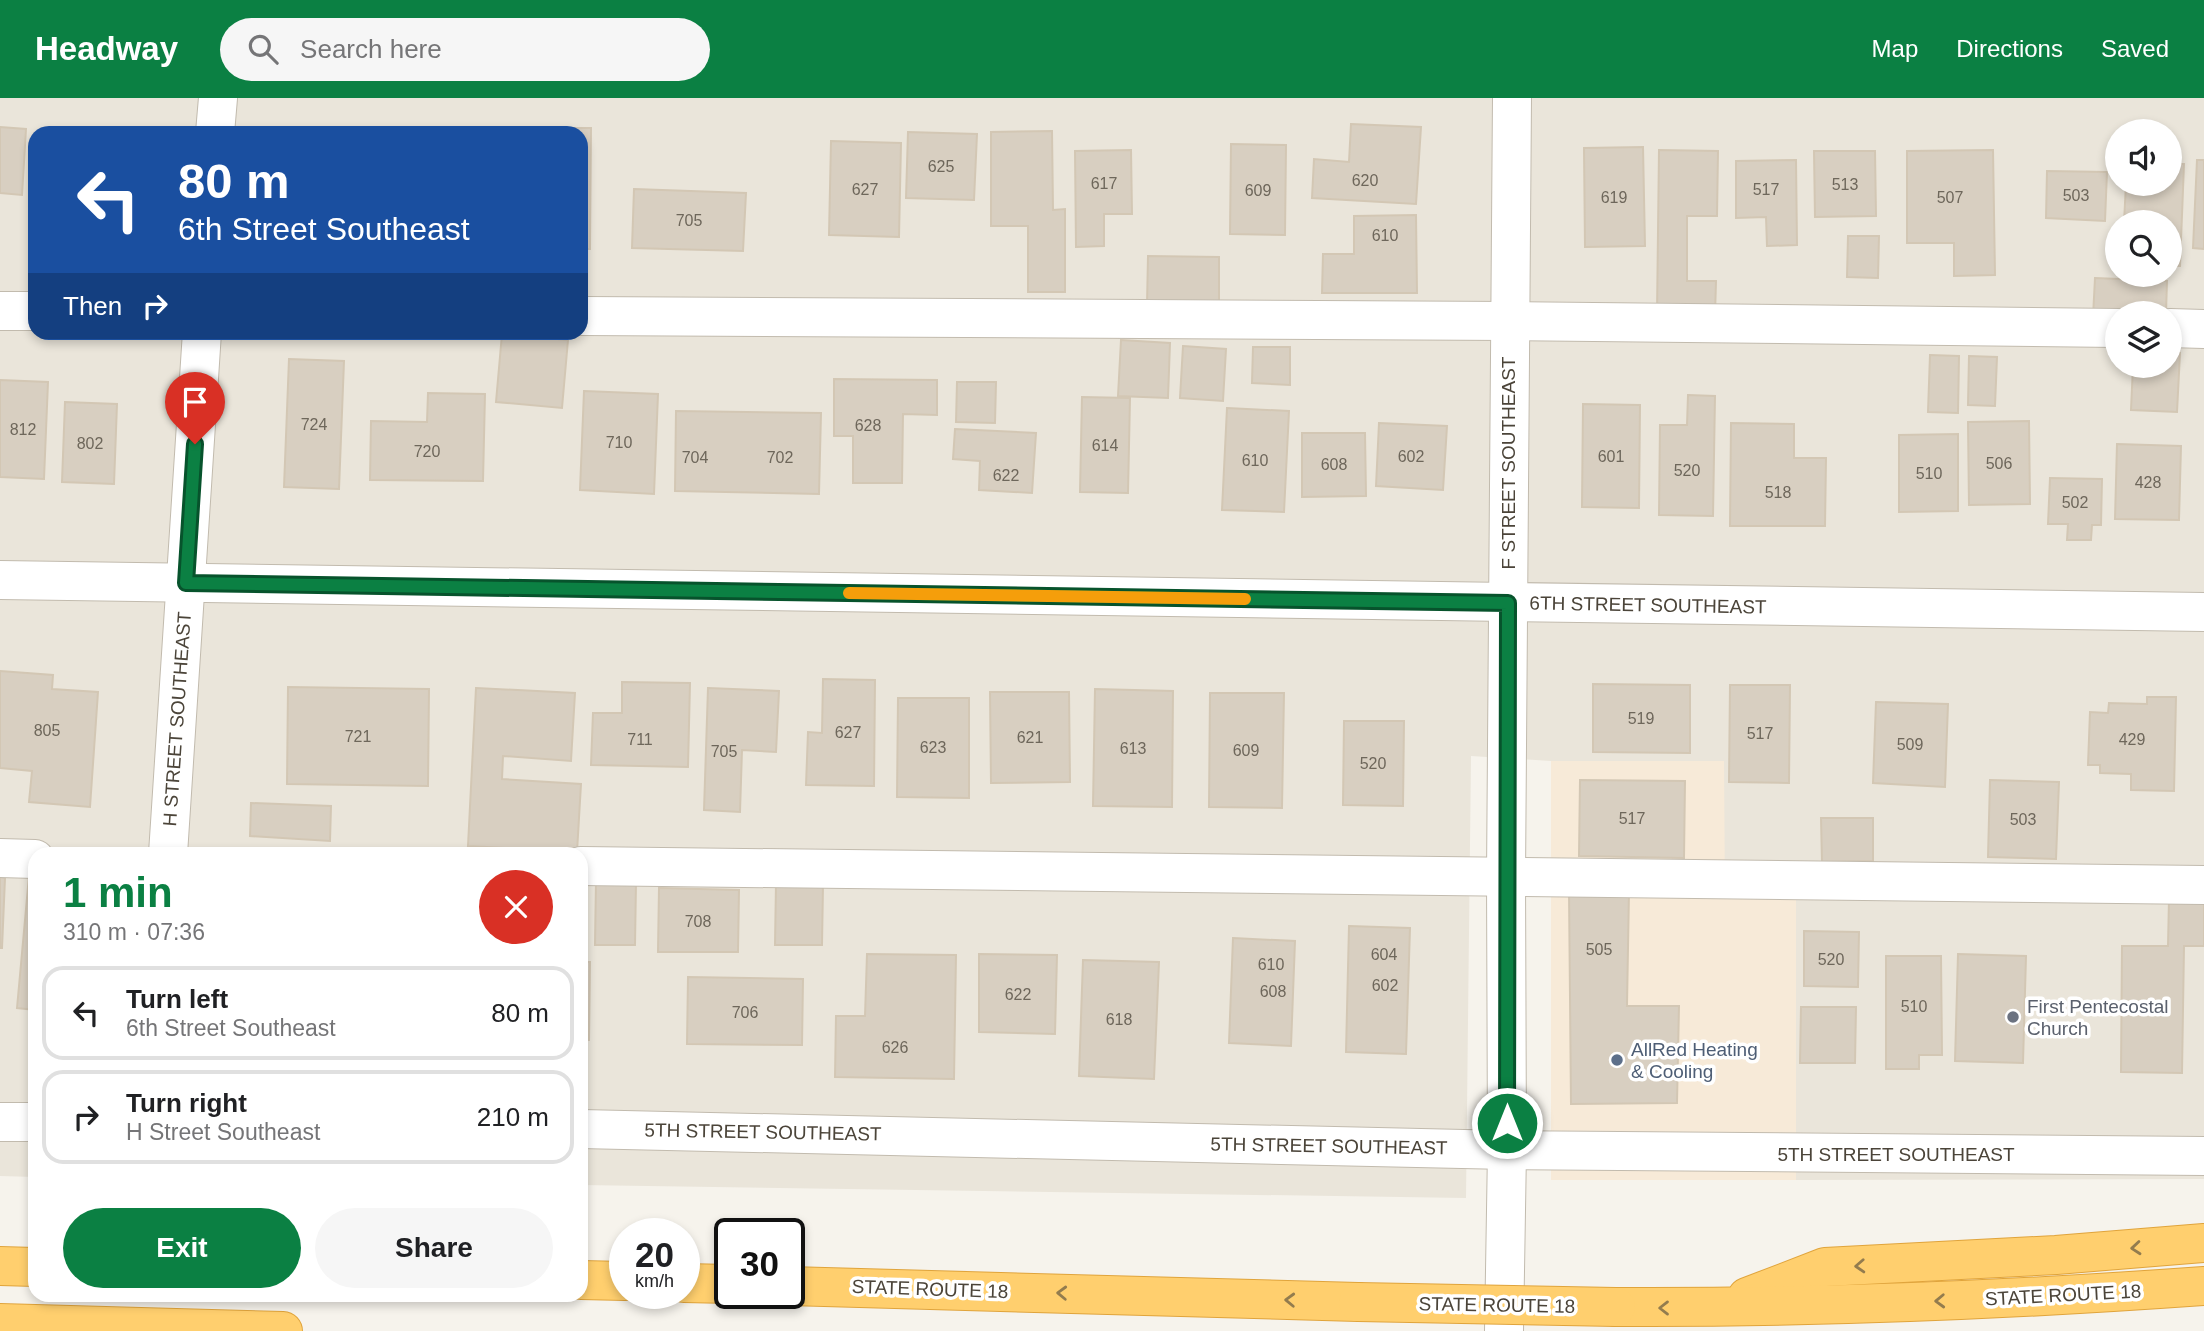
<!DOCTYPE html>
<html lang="en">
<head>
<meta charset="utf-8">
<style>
  body { margin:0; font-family:Arial,sans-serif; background:#f6f6f6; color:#202124; height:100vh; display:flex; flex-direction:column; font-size:26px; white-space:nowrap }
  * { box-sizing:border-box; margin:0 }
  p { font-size:23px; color:#757577 }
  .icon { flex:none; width:38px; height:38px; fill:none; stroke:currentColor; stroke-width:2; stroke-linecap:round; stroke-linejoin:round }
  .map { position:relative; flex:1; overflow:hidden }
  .drawer { position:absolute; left:28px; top:749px; width:560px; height:455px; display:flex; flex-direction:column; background:#fff; border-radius:21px; box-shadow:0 4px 10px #0003 }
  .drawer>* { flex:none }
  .hud { position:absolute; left:28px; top:28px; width:560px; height:214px; border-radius:21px; box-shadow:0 4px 10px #0003; background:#1a4fa0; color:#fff; overflow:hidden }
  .fabs { position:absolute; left:2105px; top:21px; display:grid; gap:14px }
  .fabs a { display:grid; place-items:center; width:77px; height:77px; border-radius:50%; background:#fff; box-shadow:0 4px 10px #0003; font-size:35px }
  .speed { position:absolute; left:609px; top:1120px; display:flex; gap:14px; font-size:35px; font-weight:700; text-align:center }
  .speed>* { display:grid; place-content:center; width:91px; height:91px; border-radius:50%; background:#fff; box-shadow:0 4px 10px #0003; line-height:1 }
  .speed small { font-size:18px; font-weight:400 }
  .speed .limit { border:4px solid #111; border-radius:10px; background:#fff; color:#111 }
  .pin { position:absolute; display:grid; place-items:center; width:60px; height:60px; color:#fff; margin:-72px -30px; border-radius:50% 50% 50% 0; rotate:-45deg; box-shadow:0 0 7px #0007 }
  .pin .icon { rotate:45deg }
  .me { position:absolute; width:77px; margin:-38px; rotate:0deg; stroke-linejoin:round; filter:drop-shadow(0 0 5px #0008) }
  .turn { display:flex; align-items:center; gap:24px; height:147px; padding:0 35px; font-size:32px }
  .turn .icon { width:91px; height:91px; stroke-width:2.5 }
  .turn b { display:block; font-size:49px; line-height:60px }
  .then { display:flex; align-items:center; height:66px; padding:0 35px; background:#0003; gap:14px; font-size:26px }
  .round { display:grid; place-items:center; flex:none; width:74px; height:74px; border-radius:37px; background:#f6f6f6 }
  .headline { display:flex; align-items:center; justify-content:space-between; height:119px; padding:0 35px }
  h1 { font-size:42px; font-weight:700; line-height:52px; color:#0b8043 }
  .action { display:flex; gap:14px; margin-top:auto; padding:14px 35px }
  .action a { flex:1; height:80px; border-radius:42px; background:#0b8043; color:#fff; font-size:28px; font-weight:700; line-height:80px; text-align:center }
  .action a+a { background:#f6f6f6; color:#202124 }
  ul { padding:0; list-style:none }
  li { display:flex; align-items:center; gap:21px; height:94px; margin:0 14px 10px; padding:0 21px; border:4px solid #e0e0e0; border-radius:21px }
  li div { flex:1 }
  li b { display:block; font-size:26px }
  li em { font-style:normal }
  header { display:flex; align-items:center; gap:42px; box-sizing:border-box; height:98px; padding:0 35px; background:#0b8043; color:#fff }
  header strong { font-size:33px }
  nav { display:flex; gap:38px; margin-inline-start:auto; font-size:24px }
  .search { width:490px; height:63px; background:#f6f6f6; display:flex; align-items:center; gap:18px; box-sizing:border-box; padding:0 24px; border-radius:38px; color:#757577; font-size:26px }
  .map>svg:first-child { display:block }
  .residential { fill:#eae5da; fill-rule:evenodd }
  .commercial { fill:#f7ead8 }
  .building { fill:#d8cfc1; stroke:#d3c7b4; stroke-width:2 }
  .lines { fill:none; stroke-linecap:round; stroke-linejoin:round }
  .minor-casing { stroke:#c2bbae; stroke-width:40 }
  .highway-casing { stroke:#e0a43c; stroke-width:40 }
  .minor { stroke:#fff; stroke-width:38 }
  .highway { stroke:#ffcf6e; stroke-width:38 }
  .highway-bridge-casing { stroke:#e0a43c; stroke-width:40; stroke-linecap:butt }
  .highway-bridge { stroke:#ffcf6e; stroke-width:38 }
  .oneway { stroke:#937c4e }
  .route-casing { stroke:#07532c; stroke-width:18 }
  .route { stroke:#0b8043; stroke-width:12 }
  .slow { stroke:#f59e0b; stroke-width:12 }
  .worship-dot { fill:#6b7280; stroke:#fff; stroke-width:2.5 }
  .service-dot { fill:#5c6f8a; stroke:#fff; stroke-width:2.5 }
  .labels { text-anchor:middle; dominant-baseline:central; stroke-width:7; stroke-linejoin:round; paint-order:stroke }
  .number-label { font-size:16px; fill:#6e675b }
  .street-label { font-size:19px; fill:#4b4439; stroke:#fff }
  .worship-label { font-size:19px; fill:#5b616d; stroke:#fff; text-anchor:start }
  .service-label { font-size:19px; fill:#4e5e75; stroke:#fff; text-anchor:start }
</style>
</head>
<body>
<header>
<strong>Headway</strong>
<div class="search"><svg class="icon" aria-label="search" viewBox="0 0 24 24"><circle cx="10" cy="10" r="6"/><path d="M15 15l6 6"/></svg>Search here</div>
<nav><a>Map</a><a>Directions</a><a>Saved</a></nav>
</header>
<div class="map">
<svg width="2204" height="1233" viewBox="0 0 2204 1233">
  <rect width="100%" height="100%" fill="#f6f3ec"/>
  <path class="residential" d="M 0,0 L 2204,0 L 2204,1081 L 1796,1082 L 1796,801 L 1724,801 L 1724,664 L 1551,663 L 1471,658 L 1466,1100 L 581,1087 L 581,756 L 35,756 L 35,1079 L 0,1078 ZM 2118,33 L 2170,33 L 2170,86 L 2118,86 ZM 35,35 L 581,35 L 581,234 L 35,234 ZM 2118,124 L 2170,124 L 2170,177 L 2118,177 ZM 2118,215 L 2170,215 L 2170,268 L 2118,268 Z"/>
  <path class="commercial" d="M 1551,663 L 1724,663 L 1725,800 L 1796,801 L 1796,1082 L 1551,1082 Z"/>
  <g class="building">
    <path d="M 1351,26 L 1421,29 L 1416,106 L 1312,100 L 1314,61 L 1349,64 Z"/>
    <path d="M 0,29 L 26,31 L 22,97 L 0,95 Z"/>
    <path d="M 521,30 L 591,30 L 590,151 L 581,151 L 581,35 L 521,35 Z"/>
    <path d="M 56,31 L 116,34 L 56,35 Z"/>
    <path d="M 1052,33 L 1053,112 L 1065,111 L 1065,194 L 1028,194 L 1028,128 L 991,128 L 991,34 Z"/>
    <path d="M 908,34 L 977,36 L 974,102 L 906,100 Z"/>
    <path d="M 831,43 L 901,45 L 899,139 L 829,137 Z"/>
    <path d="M 1231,46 L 1286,47 L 1285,137 L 1230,136 Z"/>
    <path d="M 1643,49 L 1645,148 L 1585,149 L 1584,50 Z"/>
    <path d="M 1131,52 L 1132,116 L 1104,116 L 1104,148 L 1076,149 L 1075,53 Z"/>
    <path d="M 1659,52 L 1718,53 L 1717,118 L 1687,118 L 1687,183 L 1716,183 L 1715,217 L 1657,216 Z"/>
    <path d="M 1993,52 L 1995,177 L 1954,178 L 1954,145 L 1907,145 L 1907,53 Z"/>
    <path d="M 1814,53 L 1875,53 L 1876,118 L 1815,119 Z"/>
    <path d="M 1796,62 L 1797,147 L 1767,148 L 1766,119 L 1736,120 L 1736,63 Z"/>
    <path d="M 2197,62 L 2204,62 L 2204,151 L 2193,150 Z"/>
    <path d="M 2170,66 L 2184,66 L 2180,168 L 2170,168 L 2170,124 L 2124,124 L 2126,86 L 2170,86 Z"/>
    <path d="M 2047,73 L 2107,74 L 2105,123 L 2046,120 Z"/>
    <path d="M 634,91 L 746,95 L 743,153 L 632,150 Z"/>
    <path d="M 1416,117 L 1417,195 L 1322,195 L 1323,156 L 1354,156 L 1354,118 Z"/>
    <path d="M 1848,138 L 1879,138 L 1878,180 L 1847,179 Z"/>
    <path d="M 1148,158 L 1219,159 L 1219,208 L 1147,207 Z"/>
    <path d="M 2095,180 L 2167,183 L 2166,215 L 2118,215 L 2093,219 Z"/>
    <path d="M 502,236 L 568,242 L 562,310 L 496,304 Z"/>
    <path d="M 1121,242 L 1170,245 L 1168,300 L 1118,298 Z"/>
    <path d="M 1183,248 L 1226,251 L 1223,303 L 1180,300 Z"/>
    <path d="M 1253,249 L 1290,249 L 1290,287 L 1252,285 Z"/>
    <path d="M 2170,255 L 2180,255 L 2177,314 L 2131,312 L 2133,268 L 2170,268 Z"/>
    <path d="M 1930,257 L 1959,258 L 1958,315 L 1928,314 Z"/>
    <path d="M 1969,258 L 1997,259 L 1995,308 L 1968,307 Z"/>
    <path d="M 289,261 L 344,263 L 339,391 L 284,389 Z"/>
    <path d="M 834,281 L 937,282 L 937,317 L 903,316 L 902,385 L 853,385 L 853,338 L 834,338 Z"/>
    <path d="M 0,282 L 48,284 L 44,381 L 0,379 Z"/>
    <path d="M 957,284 L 996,284 L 995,325 L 956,324 Z"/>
    <path d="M 584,293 L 658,296 L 654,396 L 580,392 Z"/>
    <path d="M 428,295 L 485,296 L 483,383 L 370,382 L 371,323 L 427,324 Z"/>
    <path d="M 1688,297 L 1715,298 L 1713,418 L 1659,417 L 1660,327 L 1687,327 Z"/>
    <path d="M 1082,299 L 1130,300 L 1128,395 L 1080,394 Z"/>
    <path d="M 65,304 L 117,306 L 114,386 L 62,384 Z"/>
    <path d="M 1583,306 L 1640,307 L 1639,410 L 1582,409 Z"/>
    <path d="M 1227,310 L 1289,313 L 1284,414 L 1222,412 Z"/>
    <path d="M 676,313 L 821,315 L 819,396 L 675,393 Z"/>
    <path d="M 2029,323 L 2030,406 L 1969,407 L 1968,324 Z"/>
    <path d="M 1379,325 L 1447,328 L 1443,392 L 1376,388 Z"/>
    <path d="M 1731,325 L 1794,326 L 1794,360 L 1826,360 L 1825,428 L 1730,428 Z"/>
    <path d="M 955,331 L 1036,335 L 1032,395 L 979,392 L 980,363 L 953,361 Z"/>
    <path d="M 1302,335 L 1365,335 L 1366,398 L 1302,399 Z"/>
    <path d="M 1958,336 L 1958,413 L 1899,414 L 1899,337 Z"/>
    <path d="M 2117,346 L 2181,348 L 2179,422 L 2115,421 Z"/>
    <path d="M 2050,380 L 2102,381 L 2101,427 L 2092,427 L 2091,442 L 2067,442 L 2068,426 L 2048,426 Z"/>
    <path d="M 0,573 L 53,577 L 52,591 L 98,594 L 90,709 L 29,704 L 32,673 L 0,670 Z"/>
    <path d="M 823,581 L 875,582 L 874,688 L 806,687 L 808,634 L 822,635 Z"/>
    <path d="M 622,584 L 690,585 L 688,669 L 591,667 L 593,615 L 622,615 Z"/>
    <path d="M 1593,586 L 1690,587 L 1690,655 L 1593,654 Z"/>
    <path d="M 1730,587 L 1790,587 L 1789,685 L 1729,684 Z"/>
    <path d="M 288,589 L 429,591 L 428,688 L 287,686 Z"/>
    <path d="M 476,590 L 575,595 L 571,663 L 503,658 L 502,681 L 581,686 L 577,754 L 468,748 Z"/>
    <path d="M 708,590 L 779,593 L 776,654 L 742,652 L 740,714 L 704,712 Z"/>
    <path d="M 1095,591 L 1173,593 L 1172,709 L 1093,708 Z"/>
    <path d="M 990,594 L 1069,594 L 1070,684 L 991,685 Z"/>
    <path d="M 1210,595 L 1284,595 L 1282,710 L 1209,709 Z"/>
    <path d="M 2147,599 L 2176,599 L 2174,693 L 2131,692 L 2131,676 L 2100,675 L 2100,667 L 2088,667 L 2090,614 L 2108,615 L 2109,605 L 2147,606 Z"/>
    <path d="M 898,600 L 969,600 L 969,700 L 897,699 Z"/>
    <path d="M 1876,604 L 1948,606 L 1945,689 L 1873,685 Z"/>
    <path d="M 1344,623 L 1404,623 L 1403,708 L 1343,707 Z"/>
    <path d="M 1580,682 L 1685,683 L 1684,760 L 1579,758 Z"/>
    <path d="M 1990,682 L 2059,684 L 2056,761 L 1988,759 Z"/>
    <path d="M 251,705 L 331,708 L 330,743 L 250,738 Z"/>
    <path d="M 1821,720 L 1873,720 L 1873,763 L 1822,764 Z"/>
    <path d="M 30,767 L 35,767 L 35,912 L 17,910 Z"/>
    <path d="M 0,779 L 5,780 L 2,850 L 0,850 Z"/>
    <path d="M 596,784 L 636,784 L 635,847 L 595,847 Z"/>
    <path d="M 776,786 L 823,787 L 822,847 L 775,847 Z"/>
    <path d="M 659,790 L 739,792 L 738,854 L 658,854 Z"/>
    <path d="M 1569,793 L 1629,793 L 1627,908 L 1679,908 L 1677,1005 L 1571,1006 Z"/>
    <path d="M 2169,801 L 2204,802 L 2204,848 L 2184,848 L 2182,975 L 2121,974 L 2122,848 L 2168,848 Z"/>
    <path d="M 1349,828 L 1410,830 L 1406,956 L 1346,954 Z"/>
    <path d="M 1804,833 L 1859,834 L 1858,889 L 1804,888 Z"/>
    <path d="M 1233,840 L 1295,843 L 1291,948 L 1229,945 Z"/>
    <path d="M 867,856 L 956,857 L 954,981 L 835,979 L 836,918 L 865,918 Z"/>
    <path d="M 979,856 L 1057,857 L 1055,936 L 979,934 Z"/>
    <path d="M 1958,856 L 2026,858 L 2023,965 L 1955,963 Z"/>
    <path d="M 1886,858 L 1941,858 L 1942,957 L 1919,957 L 1919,971 L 1886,971 Z"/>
    <path d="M 1083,862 L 1159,864 L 1154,981 L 1079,978 Z"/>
    <path d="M 581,864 L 590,864 L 589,942 L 581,942 Z"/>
    <path d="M 688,879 L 803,881 L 802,947 L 687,946 Z"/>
    <path d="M 1801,909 L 1856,909 L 1855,965 L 1800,965 Z"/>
  </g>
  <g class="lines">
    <g class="minor-casing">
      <g id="minor">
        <path d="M 215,35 L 218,0"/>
        <path d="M 0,213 L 35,213"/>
        <path d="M 581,218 L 1509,223 L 2118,230"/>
        <path d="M 2170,230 L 2204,231"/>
        <path d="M 0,482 L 2204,514"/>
        <path d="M 168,756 L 202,234"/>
        <path d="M 0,760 L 35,761"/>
        <path d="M 581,768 L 2204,787"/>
        <path d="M 0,1024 L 35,1024"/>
        <path d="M 581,1031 L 1507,1052 L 2204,1058"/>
        <path d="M 1504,1233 L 1507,1052 L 1506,779 L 1512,0"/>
      </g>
    </g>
    <g class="highway-casing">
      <g id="highway">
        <path d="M 0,1168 L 35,1169"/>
        <path d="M 581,1182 L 625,1183"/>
        <path d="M 684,1185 L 730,1186"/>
        <path d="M 789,1188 L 1358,1204"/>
        <path d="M 1747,1199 L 1825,1169 L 2056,1157 L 2204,1145"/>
        <path d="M 1616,1209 C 1813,1210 2009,1202 2204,1188"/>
        <path d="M 0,1225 L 283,1233"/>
      </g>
    </g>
    <use href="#minor" class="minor"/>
    <use href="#highway" class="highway"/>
    <g class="highway-bridge-casing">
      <path id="highway-bridge" d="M 1358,1204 L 1616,1209"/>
    </g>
    <use href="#highway-bridge" class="highway-bridge"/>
  </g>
  <defs><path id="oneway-chevron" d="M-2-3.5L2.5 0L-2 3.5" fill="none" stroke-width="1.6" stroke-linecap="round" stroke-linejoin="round" transform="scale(1.75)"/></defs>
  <g class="oneway">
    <use href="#oneway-chevron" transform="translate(2136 1150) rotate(175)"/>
    <use href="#oneway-chevron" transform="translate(1860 1168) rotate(177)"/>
    <use href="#oneway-chevron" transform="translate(1062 1195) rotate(-178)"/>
    <use href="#oneway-chevron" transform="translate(1290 1202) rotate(-178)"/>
    <use href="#oneway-chevron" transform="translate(1940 1203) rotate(178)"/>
    <use href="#oneway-chevron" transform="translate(1664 1210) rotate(-180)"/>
  </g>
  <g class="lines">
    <g class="route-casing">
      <path id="route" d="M 195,346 L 186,485 L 1508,505 L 1507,1025"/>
    </g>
    <use href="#route" class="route"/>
    <path class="slow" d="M 849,495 L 1245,501"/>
  </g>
  <circle class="worship-dot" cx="2013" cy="919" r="7"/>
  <circle class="service-dot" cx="1617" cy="962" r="7"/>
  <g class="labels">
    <g class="number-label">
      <text x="941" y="68">625</text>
      <text x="1365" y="82">620</text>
      <text x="1104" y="85">617</text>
      <text x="1845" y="86">513</text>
      <text x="865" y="91">627</text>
      <text x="1766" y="91">517</text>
      <text x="1258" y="92">609</text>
      <text x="2076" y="97">503</text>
      <text x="1614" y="99">619</text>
      <text x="1950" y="99">507</text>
      <text x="689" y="122">705</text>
      <text x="1385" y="137">610</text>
      <text x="314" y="326">724</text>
      <text x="868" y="327">628</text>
      <text x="23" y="331">812</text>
      <text x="619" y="344">710</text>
      <text x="90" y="345">802</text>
      <text x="1105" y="347">614</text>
      <text x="427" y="353">720</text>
      <text x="1411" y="358">602</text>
      <text x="1611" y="358">601</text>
      <text x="695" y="359">704</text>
      <text x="780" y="359">702</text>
      <text x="1255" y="362">610</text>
      <text x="1999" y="365">506</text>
      <text x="1334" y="366">608</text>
      <text x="1687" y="372">520</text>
      <text x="1929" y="375">510</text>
      <text x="1006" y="377">622</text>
      <text x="2148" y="384">428</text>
      <text x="1778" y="394">518</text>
      <text x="2075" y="404">502</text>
      <text x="1641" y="620">519</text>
      <text x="47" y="632">805</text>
      <text x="848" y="634">627</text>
      <text x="1760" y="635">517</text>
      <text x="358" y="638">721</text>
      <text x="1030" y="639">621</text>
      <text x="640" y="641">711</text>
      <text x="2132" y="641">429</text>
      <text x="1910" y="646">509</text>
      <text x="933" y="649">623</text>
      <text x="1133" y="650">613</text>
      <text x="1246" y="652">609</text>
      <text x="724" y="653">705</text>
      <text x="1373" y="665">520</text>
      <text x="1632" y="720">517</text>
      <text x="2023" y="721">503</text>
      <text x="698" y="823">708</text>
      <text x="1599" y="851">505</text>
      <text x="1384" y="856">604</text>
      <text x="1831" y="861">520</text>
      <text x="1271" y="866">610</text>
      <text x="1385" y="887">602</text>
      <text x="1273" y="893">608</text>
      <text x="1018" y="896">622</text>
      <text x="1914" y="908">510</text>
      <text x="745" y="914">706</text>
      <text x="1119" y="921">618</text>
      <text x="895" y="949">626</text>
    </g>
    <g class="street-label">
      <text transform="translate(1508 365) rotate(-90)">F STREET SOUTHEAST</text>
      <text transform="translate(1648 507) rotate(1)">6TH STREET SOUTHEAST</text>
      <text transform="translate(177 621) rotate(-86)">H STREET SOUTHEAST</text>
      <text transform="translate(763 1034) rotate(1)">5TH STREET SOUTHEAST</text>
      <text transform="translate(1329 1048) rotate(1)">5TH STREET SOUTHEAST</text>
      <text x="1896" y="1056">5TH STREET SOUTHEAST</text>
      <text transform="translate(930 1191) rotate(2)">STATE ROUTE 18</text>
      <text transform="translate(2063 1197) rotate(-3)">STATE ROUTE 18</text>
      <text transform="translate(1497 1207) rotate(1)">STATE ROUTE 18</text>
    </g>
    <g class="worship-label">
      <text x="2027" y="908">First Pentecostal<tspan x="2027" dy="22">Church</tspan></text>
    </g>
    <g class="service-label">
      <text x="1631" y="951">AllRed Heating<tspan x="1631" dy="22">&amp; Cooling</tspan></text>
    </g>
  </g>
</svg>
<div class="fabs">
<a><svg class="icon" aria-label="sound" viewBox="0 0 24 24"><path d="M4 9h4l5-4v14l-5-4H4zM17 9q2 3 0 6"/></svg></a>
<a><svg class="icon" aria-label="search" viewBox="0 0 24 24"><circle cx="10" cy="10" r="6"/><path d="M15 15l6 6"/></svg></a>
<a><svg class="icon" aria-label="layers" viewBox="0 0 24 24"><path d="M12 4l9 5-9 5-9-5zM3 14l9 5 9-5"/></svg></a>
</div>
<div class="speed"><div>20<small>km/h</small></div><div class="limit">30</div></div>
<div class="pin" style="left:195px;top:346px;background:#d93025"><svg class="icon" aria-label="arrive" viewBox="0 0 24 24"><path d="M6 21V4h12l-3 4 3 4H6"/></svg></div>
<svg class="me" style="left:1507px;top:1025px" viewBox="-20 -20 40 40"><circle r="17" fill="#0b8043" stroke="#fff" stroke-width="3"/><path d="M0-11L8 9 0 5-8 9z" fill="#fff"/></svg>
<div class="hud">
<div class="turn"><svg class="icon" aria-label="left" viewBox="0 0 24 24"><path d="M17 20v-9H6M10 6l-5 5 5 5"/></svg><div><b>80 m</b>6th Street Southeast</div></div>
<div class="then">Then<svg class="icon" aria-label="right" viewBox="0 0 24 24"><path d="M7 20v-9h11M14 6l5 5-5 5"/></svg></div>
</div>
<section class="drawer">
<div class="headline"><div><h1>1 min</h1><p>310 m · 07:36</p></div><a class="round" style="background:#d93025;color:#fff"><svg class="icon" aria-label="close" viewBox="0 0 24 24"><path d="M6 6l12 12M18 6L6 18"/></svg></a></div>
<ul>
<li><svg class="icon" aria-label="left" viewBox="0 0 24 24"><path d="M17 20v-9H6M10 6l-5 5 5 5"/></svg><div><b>Turn left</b><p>6th Street Southeast</p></div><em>80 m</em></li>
<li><svg class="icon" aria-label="right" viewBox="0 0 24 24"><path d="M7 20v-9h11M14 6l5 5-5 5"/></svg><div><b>Turn right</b><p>H Street Southeast</p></div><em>210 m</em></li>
</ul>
<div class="action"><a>Exit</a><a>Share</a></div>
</section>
</div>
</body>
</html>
